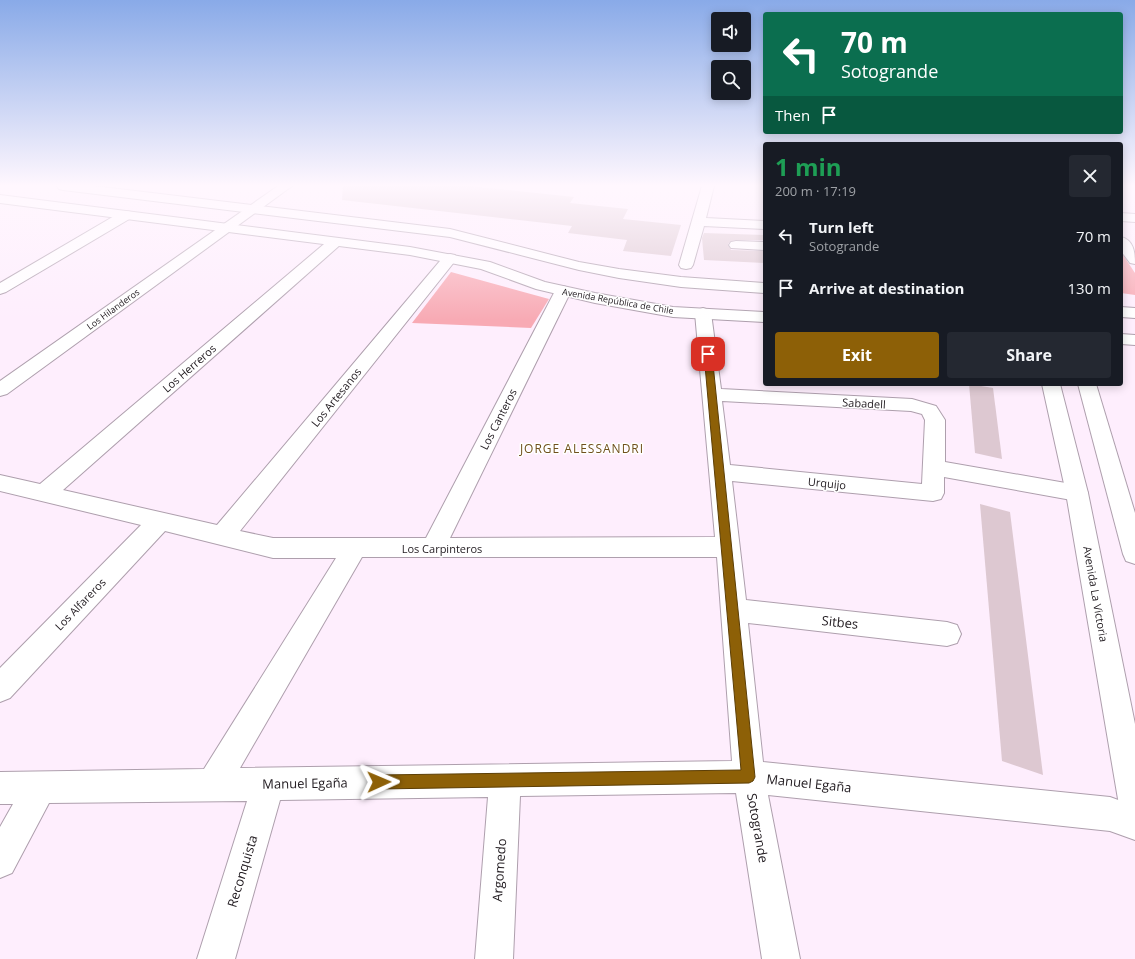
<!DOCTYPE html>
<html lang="en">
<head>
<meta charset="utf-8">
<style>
  body { margin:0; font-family:"Open Sans",sans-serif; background:#242831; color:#f1f3f6; height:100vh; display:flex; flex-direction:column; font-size:15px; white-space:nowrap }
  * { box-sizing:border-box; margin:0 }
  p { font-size:13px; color:#9ea1a6 }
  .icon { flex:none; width:22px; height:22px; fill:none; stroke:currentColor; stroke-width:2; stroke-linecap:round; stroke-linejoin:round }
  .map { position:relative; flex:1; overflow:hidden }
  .panel { position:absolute; left:763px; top:142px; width:360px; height:244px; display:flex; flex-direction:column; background:#171b24; border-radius:4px; box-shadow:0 2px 10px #0003 }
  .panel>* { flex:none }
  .guide { position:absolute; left:763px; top:12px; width:360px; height:122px; border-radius:4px; box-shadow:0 2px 10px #0003; background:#0b6e4f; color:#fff; overflow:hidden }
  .buttons { position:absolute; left:711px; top:12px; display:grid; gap:8px }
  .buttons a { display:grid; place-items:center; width:40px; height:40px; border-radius:4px; background:#171b24; box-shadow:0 2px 10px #0003; font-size:20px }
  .pin { position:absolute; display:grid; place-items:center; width:34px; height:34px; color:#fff; margin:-17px; border-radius:8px; box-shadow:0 2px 6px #0006 }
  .me { position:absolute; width:44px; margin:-22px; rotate:89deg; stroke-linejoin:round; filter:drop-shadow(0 0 3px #0008) }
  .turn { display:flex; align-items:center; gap:14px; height:84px; padding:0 12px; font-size:18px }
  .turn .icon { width:52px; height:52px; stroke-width:2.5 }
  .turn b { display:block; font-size:28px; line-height:34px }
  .then { display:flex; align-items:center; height:38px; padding:0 12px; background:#0003; gap:8px; font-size:15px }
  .round { display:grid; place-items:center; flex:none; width:42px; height:42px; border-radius:4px; background:#242831 }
  .summary { display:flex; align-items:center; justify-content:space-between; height:68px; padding:0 12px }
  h1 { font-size:24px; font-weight:700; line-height:30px; color:#1e9e55 }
  .button { display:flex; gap:8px; margin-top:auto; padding:8px 12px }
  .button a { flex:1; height:46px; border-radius:4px; background:#8d6007; color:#fff; font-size:16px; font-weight:700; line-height:46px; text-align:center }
  .button a+a { background:#242831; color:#f1f3f6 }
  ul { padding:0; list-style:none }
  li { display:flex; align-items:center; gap:12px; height:52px; padding:0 12px }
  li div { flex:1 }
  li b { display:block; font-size:15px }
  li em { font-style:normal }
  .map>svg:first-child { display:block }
  .green { fill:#f8aab4 }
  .building { fill:#ddc8d1 }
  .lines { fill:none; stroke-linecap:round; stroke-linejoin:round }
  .minor-casing { stroke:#ae9fad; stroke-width:2 }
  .secondary-casing { stroke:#ae9fad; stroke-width:2 }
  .primary-casing { stroke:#ae9fad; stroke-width:2 }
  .minor { fill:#fff; fill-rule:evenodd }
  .secondary { fill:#fff; fill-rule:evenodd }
  .primary { fill:#fff; fill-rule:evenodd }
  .route { fill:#8d6007; stroke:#5c3e05 }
  .labels { text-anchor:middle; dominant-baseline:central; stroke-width:3; stroke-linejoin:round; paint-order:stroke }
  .far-street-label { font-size:9px; fill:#262025; stroke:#fff }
  .street-label { font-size:11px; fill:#262025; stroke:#fff }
  .neighbourhood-label { font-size:12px; letter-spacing:1px; fill:#70501c; stroke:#fff }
  .near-street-label { font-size:13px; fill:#262025; stroke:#fff }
</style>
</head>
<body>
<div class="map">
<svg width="1135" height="959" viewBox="0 0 1135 959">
  <rect width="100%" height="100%" fill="#feeefd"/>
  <g class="green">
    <path d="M 1121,252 L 1135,273 L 1135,295 L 1121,293 Z"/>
    <path d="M 451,272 L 549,299 L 531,328 L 412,323 Z"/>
  </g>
  <g class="building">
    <path d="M 343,186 L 470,186 L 574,197 L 570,203 L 628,209 L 623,219 L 681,225 L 671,256 L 623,251 L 627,240 L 568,233 L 572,226 L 342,200 Z"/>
    <path d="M 704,233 L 765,235 L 765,240 L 736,240 L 731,241 L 728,244 L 731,250 L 765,251 L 765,263 L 704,260 L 702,238 Z"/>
    <path d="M 969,384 L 993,388 L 1002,459 L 975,453 Z"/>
    <path d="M 980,504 L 1010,512 L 1043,775 L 1002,761 Z"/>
  </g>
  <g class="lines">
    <g class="minor-casing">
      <g id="minor">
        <path d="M 278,186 L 292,186 L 7,394 L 0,396 L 0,381 Z"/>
        <path d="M 702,186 L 714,186 L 706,218 L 765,221 L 765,229 L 704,226 L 693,265 L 691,268 L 686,269 L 681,268 L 679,265 Z"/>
        <path d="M 126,211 L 131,212 L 133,215 L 131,218 L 6,292 L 0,294 L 0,283 L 121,212 Z"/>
        <path d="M 1121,213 L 1135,214 L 1135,222 L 1121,221 Z"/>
        <path d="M 1121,237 C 1134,240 1135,253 1135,264 L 1130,263 L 1121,251 Z"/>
        <path d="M 335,238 L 340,239 L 342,242 L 340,245 L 63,490 L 217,525 L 445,255 L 450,254 L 455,255 L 457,258 L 455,261 L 240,531 L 273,538 L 426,538 L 555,291 L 557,288 L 563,286 L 569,288 L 571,291 L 450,538 L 715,537 L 695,313 L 697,310 L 703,308 L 709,310 L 711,313 L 721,389 L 912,399 L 936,406 L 945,420 L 945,462 L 1077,485 L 1085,487 L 1088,493 L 1085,499 L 1077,501 L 944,477 L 944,493 L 941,499 L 933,501 L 732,481 L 746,600 L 947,622 L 957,625 L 961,634 L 957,643 L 947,646 L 748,623 L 763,762 L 1110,797 L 1135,806 L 1135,840 L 1110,831 L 768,795 L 800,959 L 762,959 L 736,793 L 520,796 L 513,959 L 475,959 L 488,797 L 280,800 L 235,959 L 197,959 L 247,801 L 49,803 L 12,873 L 0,878 L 0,827 L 13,804 L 0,804 L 0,772 L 204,769 L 336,558 L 273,558 L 165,531 L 10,698 L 0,702 L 0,668 L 141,525 L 0,491 L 0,475 L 40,484 L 330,239 ZM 722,401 L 911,411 L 922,414 L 925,420 L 922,484 L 730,465 ZM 362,557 L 717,557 L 732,761 L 240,768 Z"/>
        <path d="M 736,241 L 765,242 L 765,250 L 731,248 L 729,245 L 731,242 Z"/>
      </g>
    </g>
    <g class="secondary-casing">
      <g id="secondary">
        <path d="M 1042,384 L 1060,384 L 1088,493 L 1135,724 L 1135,821 L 1123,817 L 1119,805 L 1066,493 Z"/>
        <path d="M 1078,384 L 1096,384 L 1135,513 L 1135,564 L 1126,561 L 1123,554 Z"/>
      </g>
    </g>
    <g class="primary-casing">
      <g id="primary">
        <path d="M 57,186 L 94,186 L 450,229 L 579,262 L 619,269 L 681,277 L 765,283 L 765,293 L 681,287 L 619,278 L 579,270 L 450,237 L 63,190 L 59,189 Z"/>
        <path d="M 0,195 L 410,247 L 490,262 L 545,282 L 595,293 L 673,307 L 765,312 L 765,322 L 673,317 L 595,303 L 536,289 L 481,269 L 410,255 L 0,203 Z"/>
        <path d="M 1121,307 L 1135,308 L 1135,318 L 1121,317 Z"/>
        <path d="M 1121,334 L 1135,335 L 1135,345 L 1121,344 Z"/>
      </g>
    </g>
    <use href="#minor" class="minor"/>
    <use href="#secondary" class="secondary"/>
    <use href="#primary" class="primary"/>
  </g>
  <linearGradient id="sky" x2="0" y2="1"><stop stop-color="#89aae8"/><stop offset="0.58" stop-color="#fff7fe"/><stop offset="1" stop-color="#fff7fe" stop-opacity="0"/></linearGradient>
  <rect width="1135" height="320" fill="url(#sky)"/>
  <path class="route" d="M 708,352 L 712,354 L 755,777 L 753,781 L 749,783 L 379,789 L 374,787 L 372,782 L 374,777 L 379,775 L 741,770 L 704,354 Z"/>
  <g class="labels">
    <g class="far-street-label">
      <text transform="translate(618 301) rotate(10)">Avenida República de Chile</text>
      <text transform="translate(113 309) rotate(-36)">Los Hilanderos</text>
    </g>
    <g class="street-label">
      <text transform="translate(189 368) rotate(-41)">Los Herreros</text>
      <text transform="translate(336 397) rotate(-51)">Los Artesanos</text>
      <text transform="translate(864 403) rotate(3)">Sabadell</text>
      <text transform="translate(498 419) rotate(-63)">Los Canteros</text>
      <text transform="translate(827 483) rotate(6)">Urquijo</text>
      <text x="442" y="548">Los Carpinteros</text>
      <text transform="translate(1096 594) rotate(80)">Avenida La Victoria</text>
      <text transform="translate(80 604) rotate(-46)">Los Alfareros</text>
    </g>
    <g class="neighbourhood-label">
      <text x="582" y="448">JORGE ALESSANDRI</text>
    </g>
    <g class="near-street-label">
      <text transform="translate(840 622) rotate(6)">Sitbes</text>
      <text transform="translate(305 783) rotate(-1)">Manuel Egaña</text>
      <text transform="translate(809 783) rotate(6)">Manuel Egaña</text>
      <text transform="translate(758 828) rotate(80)">Sotogrande</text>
      <text transform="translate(499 870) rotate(-86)">Argomedo</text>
      <text transform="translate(242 871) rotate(-73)">Reconquista</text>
    </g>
  </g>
</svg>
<div class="buttons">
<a><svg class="icon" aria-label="sound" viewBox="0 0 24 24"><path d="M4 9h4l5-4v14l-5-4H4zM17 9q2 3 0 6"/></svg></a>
<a><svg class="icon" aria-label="search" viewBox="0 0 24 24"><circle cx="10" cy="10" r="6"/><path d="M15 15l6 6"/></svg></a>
</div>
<div class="pin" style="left:708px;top:354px;background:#d93025"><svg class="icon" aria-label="arrive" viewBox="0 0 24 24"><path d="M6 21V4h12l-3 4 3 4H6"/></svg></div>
<svg class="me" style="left:379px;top:782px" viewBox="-20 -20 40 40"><path d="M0-17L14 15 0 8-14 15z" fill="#8d6007" stroke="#fff" stroke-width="4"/></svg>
<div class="guide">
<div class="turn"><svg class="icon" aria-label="left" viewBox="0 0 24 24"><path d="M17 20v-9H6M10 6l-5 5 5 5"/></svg><div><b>70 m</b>Sotogrande</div></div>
<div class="then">Then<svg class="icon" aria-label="arrive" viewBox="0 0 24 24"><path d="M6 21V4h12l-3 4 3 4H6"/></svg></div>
</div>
<section class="panel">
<div class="summary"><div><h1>1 min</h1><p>200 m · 17:19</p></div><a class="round"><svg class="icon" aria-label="close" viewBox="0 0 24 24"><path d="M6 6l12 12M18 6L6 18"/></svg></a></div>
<ul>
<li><svg class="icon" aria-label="left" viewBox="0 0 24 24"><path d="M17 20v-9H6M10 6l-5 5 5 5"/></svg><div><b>Turn left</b><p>Sotogrande</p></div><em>70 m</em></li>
<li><svg class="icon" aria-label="arrive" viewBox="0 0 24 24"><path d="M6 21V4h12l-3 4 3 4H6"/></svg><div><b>Arrive at destination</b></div><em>130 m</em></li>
</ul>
<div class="button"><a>Exit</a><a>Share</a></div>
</section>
</div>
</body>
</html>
